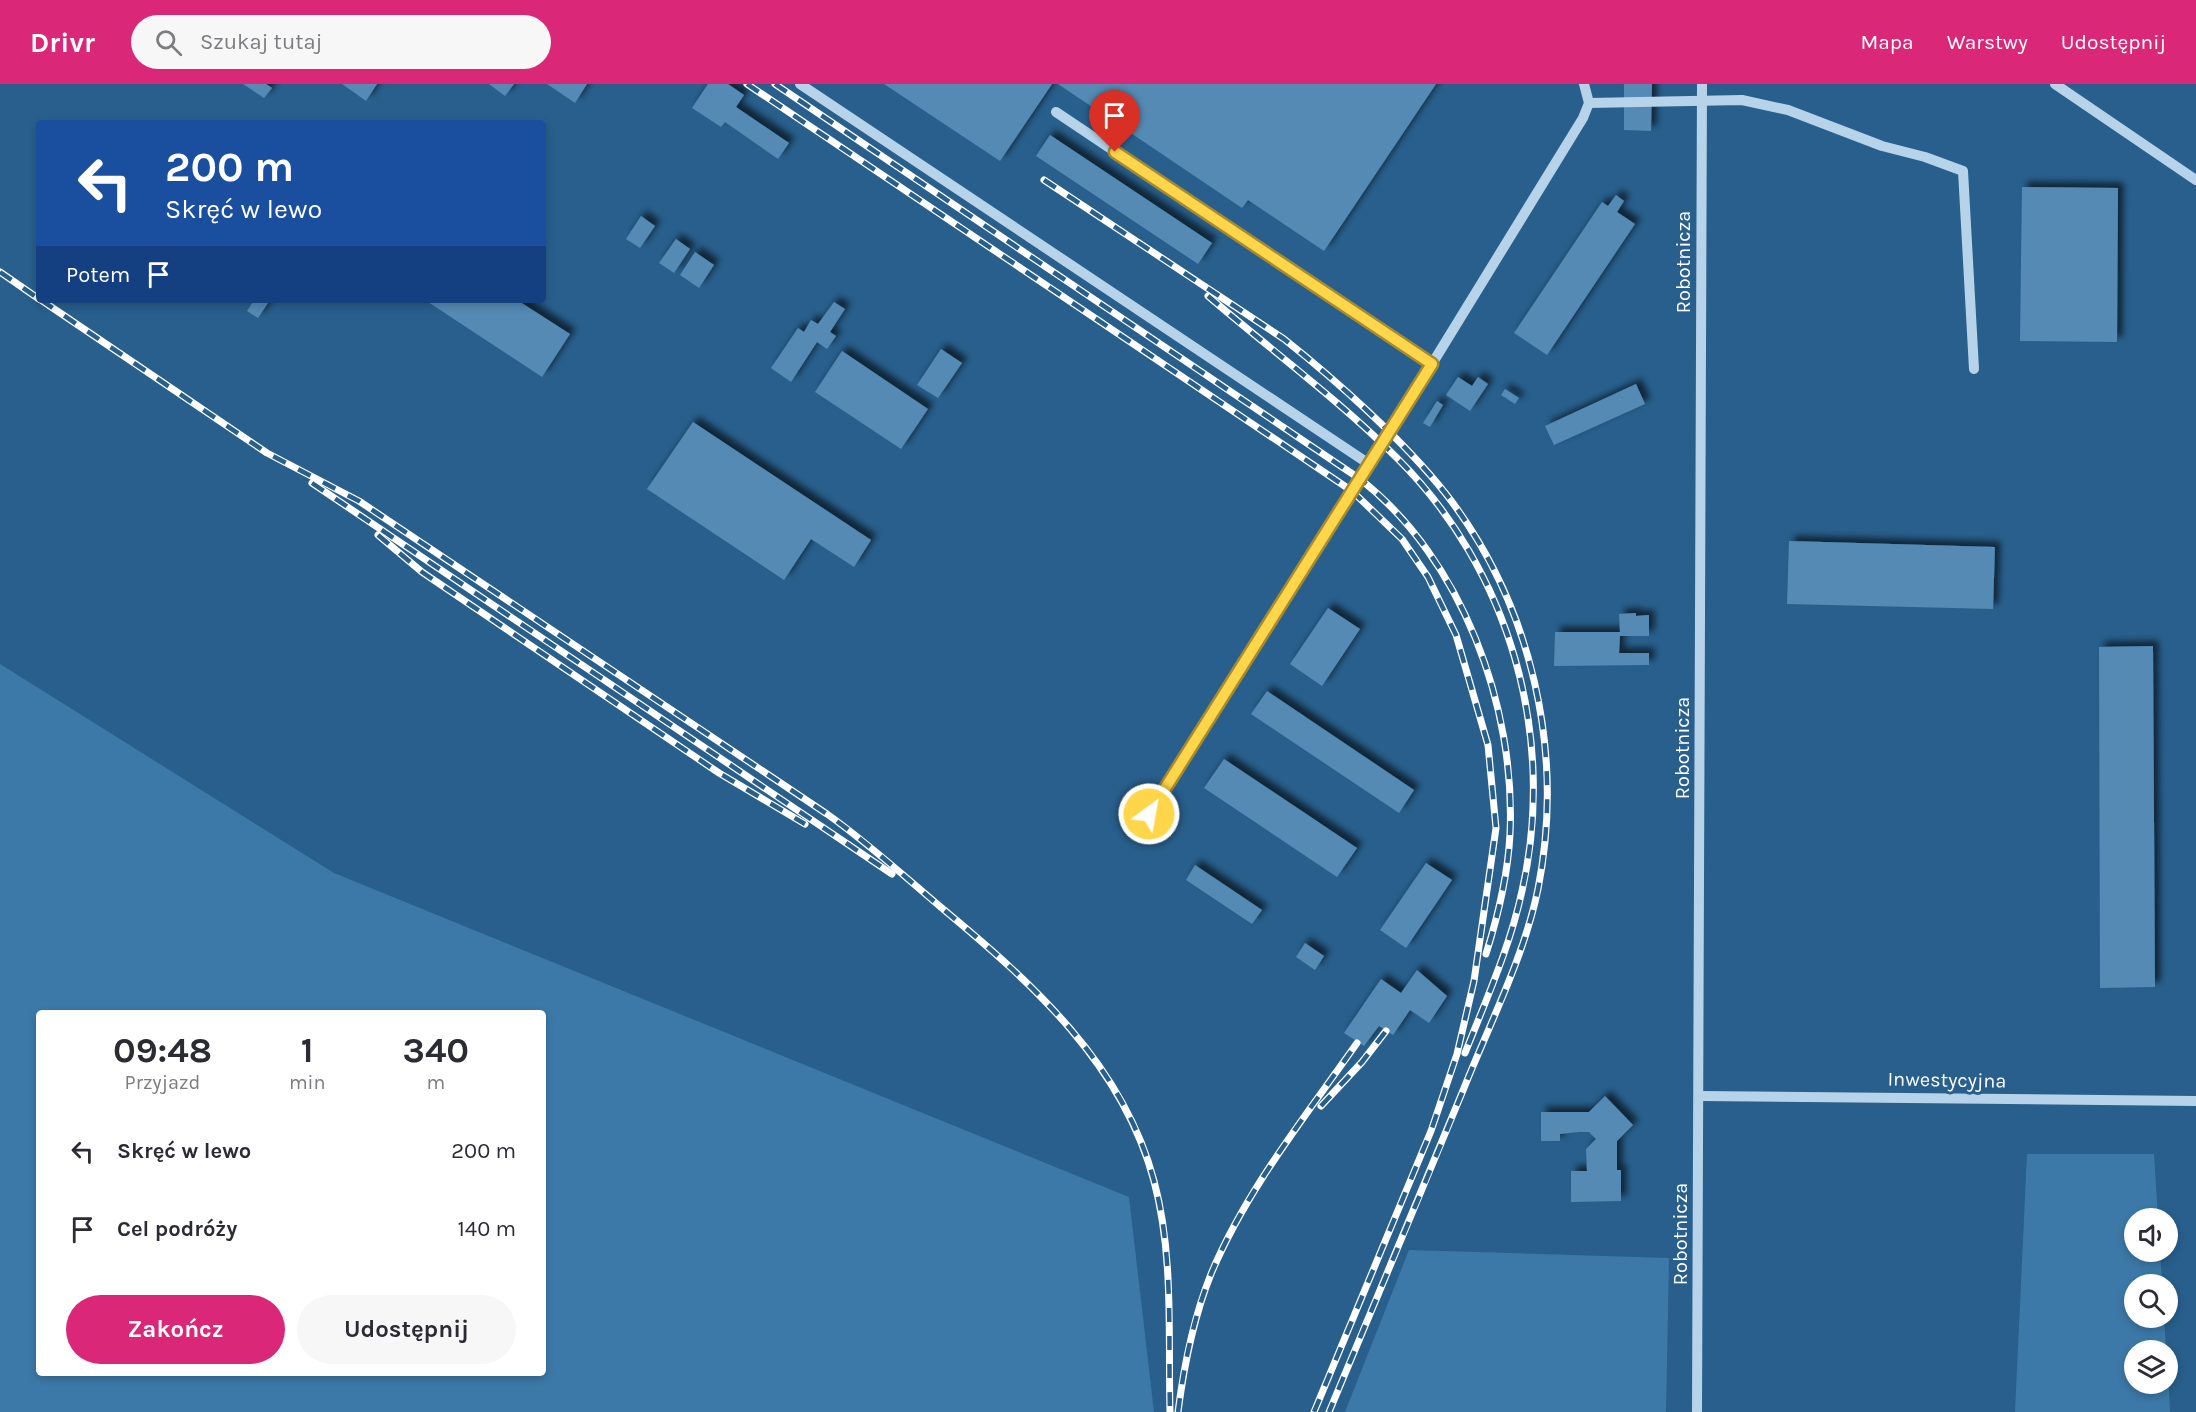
<!DOCTYPE html>
<html lang="pl">
<head>
<meta charset="utf-8">
<style>
  body { margin:0; font-family:Karla,sans-serif; background:#f7f7f7; color:#2b2b33; height:100vh; display:flex; flex-direction:column; font-size:22px; white-space:nowrap }
  * { box-sizing:border-box; margin:0 }
  p { font-size:20px; color:#7c7c81 }
  .icon { flex:none; width:33px; height:33px; fill:none; stroke:currentColor; stroke-width:2; stroke-linecap:round; stroke-linejoin:round }
  .map { position:relative; flex:1; overflow:hidden }
  .side { position:absolute; left:36px; top:926px; width:510px; height:366px; display:flex; flex-direction:column; background:#fff; border-radius:6px; box-shadow:0 3px 9px #0003 }
  .side>* { flex:none }
  .hud { position:absolute; left:36px; top:36px; width:510px; height:183px; border-radius:6px; box-shadow:0 3px 9px #0003; background:#1a4fa0; color:#fff; overflow:hidden }
  .fabs { position:absolute; left:2124px; top:1124px; display:grid; gap:12px }
  .fabs a { display:grid; place-items:center; width:54px; height:54px; border-radius:50%; background:#fff; box-shadow:0 3px 9px #0003; font-size:30px }
  .pin { position:absolute; display:grid; place-items:center; width:51px; height:51px; color:#fff; margin:-62px -26px; border-radius:50% 50% 50% 0; rotate:-45deg; box-shadow:0 0 6px #0007 }
  .pin .icon { rotate:45deg }
  .me { position:absolute; width:66px; margin:-33px; rotate:32deg; stroke-linejoin:round; filter:drop-shadow(0 0 4px #0008) }
  .turn { display:flex; align-items:center; gap:21px; height:126px; padding:0 30px; font-size:27px }
  .turn .icon { width:78px; height:78px; stroke-width:2.5 }
  .turn b { display:block; font-size:42px; line-height:51px }
  .then { display:flex; align-items:center; height:57px; padding:0 30px; background:#0003; gap:12px; font-size:22px }
  .eta { display:flex; justify-content:space-evenly; align-items:center; height:102px; text-align:center }
  .eta b { font-size:36px; font-weight:700; line-height:42px }
  .action { display:flex; gap:12px; margin-top:auto; padding:12px 30px }
  .action a { flex:1; height:69px; border-radius:36px; background:#db2777; color:#fff; font-size:24px; font-weight:700; line-height:69px; text-align:center }
  .action a+a { background:#f7f7f7; color:#2b2b33 }
  ul { padding:0; list-style:none }
  li { display:flex; align-items:center; gap:18px; height:78px; padding:0 30px }
  li div { flex:1 }
  li b { display:block; font-size:22px }
  li em { font-style:normal }
  header { display:flex; align-items:center; gap:36px; box-sizing:border-box; height:84px; padding:0 30px; background:#db2777; color:#fff }
  header strong { font-size:28px }
  nav { display:flex; gap:33px; margin-inline-start:auto; font-size:21px }
  .search { width:420px; height:54px; background:#f7f7f7; display:flex; align-items:center; gap:15px; box-sizing:border-box; padding:0 21px; border-radius:33px; color:#7c7c81; font-size:22px }
  .map>svg:first-child { display:block }
  .green { fill:#3c79a8; fill-rule:evenodd }
  .building { fill:#548ab4; filter:url(#shadow) }
  .lines { fill:none; stroke-linecap:round; stroke-linejoin:round }
  .minor { stroke:#b6d3ea; stroke-width:10 }
  .rail-casing { stroke:#fff; stroke-width:7 }
  .rail { stroke:#285f8c; stroke-width:4.5; stroke-dasharray:14; stroke-linecap:butt }
  .route-casing { stroke:#a68a30; stroke-width:15 }
  .route { stroke:#ffd54a; stroke-width:10 }
  .labels { text-anchor:middle; dominant-baseline:central; stroke-width:6; stroke-linejoin:round; paint-order:stroke }
  .street-label { font-size:20px; fill:#fff; stroke:#285f8c }
</style>
</head>
<body>
<header>
<strong>Drivr</strong>
<div class="search"><svg class="icon" aria-label="search" viewBox="0 0 24 24"><circle cx="10" cy="10" r="6"/><path d="M15 15l6 6"/></svg>Szukaj tutaj</div>
<nav><a>Mapa</a><a>Warstwy</a><a>Udostępnij</a></nav>
</header>
<div class="map">
<svg width="2196" height="1328" viewBox="0 0 2196 1328">
  <defs>
    <filter id="shadow"><feDropShadow dx="5.5" dy="-5.5" stdDeviation="3" flood-color="#0009"/></filter>
  </defs>
  <rect width="100%" height="100%" fill="#285f8c"/>
  <g class="green">
    <path d="M 0,580 L 334,789 L 1129,1113 L 1154,1328 L 0,1328 ZM 39,928 L 543,928 L 543,1288 L 39,1288 Z"/>
    <path d="M 2027,1070 L 2154,1070 L 2158,1134 L 2134,1134 L 2134,1167 L 2160,1167 L 2162,1200 L 2134,1200 L 2134,1233 L 2164,1233 L 2166,1266 L 2134,1266 L 2134,1299 L 2168,1299 L 2168,1285 L 2170,1328 L 2015,1328 Z"/>
    <path d="M 1409,1166 L 1669,1174 L 1666,1328 L 1345,1328 Z"/>
  </g>
  <g class="building">
    <path d="M 243,0 L 266,0 L 272,4 L 264,14 Z"/>
    <path d="M 342,0 L 377,0 L 366,17 Z"/>
    <path d="M 489,0 L 514,0 L 505,12 Z"/>
    <path d="M 547,0 L 587,0 L 575,19 Z"/>
    <path d="M 708,0 L 728,0 L 744,11 L 736,23 L 789,59 L 778,75 L 725,38 L 721,43 L 692,24 Z"/>
    <path d="M 884,0 L 1052,0 L 1000,77 Z"/>
    <path d="M 1058,0 L 1436,0 L 1324,167 L 1248,116 L 1242,124 Z"/>
    <path d="M 1624,0 L 1652,0 L 1651,47 L 1624,46 Z"/>
    <path d="M 1050,51 L 1212,159 L 1198,180 L 1036,72 Z"/>
    <path d="M 2022,103 L 2118,104 L 2117,258 L 2020,257 Z"/>
    <path d="M 1616,111 L 1624,117 L 1617,128 L 1635,140 L 1547,271 L 1514,249 L 1602,118 L 1608,122 Z"/>
    <path d="M 641,132 L 655,142 L 640,164 L 626,155 Z"/>
    <path d="M 676,155 L 690,165 L 674,189 L 659,179 Z"/>
    <path d="M 695,168 L 714,181 L 699,204 L 680,191 Z"/>
    <path d="M 254,216 L 268,219 L 258,234 L 247,227 Z"/>
    <path d="M 425,216 L 517,216 L 570,250 L 542,293 Z"/>
    <path d="M 834,218 L 845,225 L 830,248 L 836,252 L 827,265 L 817,258 L 791,298 L 771,284 L 798,244 L 804,248 L 811,236 L 818,240 Z"/>
    <path d="M 941,265 L 962,279 L 938,314 L 917,301 Z"/>
    <path d="M 842,267 L 928,325 L 901,365 L 815,308 Z"/>
    <path d="M 1458,293 L 1472,302 L 1478,293 L 1488,300 L 1470,327 L 1446,311 Z"/>
    <path d="M 1636,300 L 1645,320 L 1554,361 L 1545,342 Z"/>
    <path d="M 1505,305 L 1519,314 L 1515,320 L 1501,311 Z"/>
    <path d="M 1437,317 L 1443,321 L 1430,343 L 1423,339 Z"/>
    <path d="M 693,338 L 871,456 L 854,483 L 811,455 L 784,496 L 647,405 Z"/>
    <path d="M 1789,457 L 1995,463 L 1993,525 L 1787,520 Z"/>
    <path d="M 1328,524 L 1360,545 L 1322,602 L 1290,580 Z"/>
    <path d="M 1636,529 L 1636,532 L 1649,531 L 1649,552 L 1620,552 L 1619,569 L 1649,569 L 1649,581 L 1554,582 L 1555,548 L 1620,548 L 1619,530 Z"/>
    <path d="M 2153,562 L 2155,903 L 2100,904 L 2099,563 Z"/>
    <path d="M 1267,607 L 1414,706 L 1399,729 L 1251,630 Z"/>
    <path d="M 1224,675 L 1357,764 L 1337,793 L 1204,704 Z"/>
    <path d="M 1426,779 L 1452,796 L 1406,864 L 1380,846 Z"/>
    <path d="M 1195,781 L 1262,826 L 1252,840 L 1186,796 Z"/>
    <path d="M 1305,859 L 1324,872 L 1315,886 L 1296,873 Z"/>
    <path d="M 1417,886 L 1447,912 L 1429,939 L 1410,926 L 1393,951 L 1379,942 L 1364,962 L 1344,949 L 1381,895 L 1401,909 Z"/>
    <path d="M 1605,1012 L 1633,1041 L 1617,1057 L 1617,1086 L 1621,1086 L 1621,1117 L 1571,1118 L 1571,1087 L 1587,1087 L 1586,1065 L 1596,1055 L 1589,1048 L 1579,1048 L 1560,1050 L 1560,1057 L 1541,1057 L 1541,1028 L 1589,1028 Z"/>
  </g>
  <g class="lines">
    <g class="minor">
      <path d="M 800,0 L 1369,380"/>
      <path d="M 2055,0 L 2196,96"/>
      <path d="M 1589,19 L 1742,16 L 1788,26 L 1882,62 L 1925,73 L 1963,87 L 1974,285"/>
      <path d="M 1056,28 L 1432,280"/>
      <path d="M 1149,730 L 1432,280 L 1583,34 L 1589,19 L 1584,0"/>
      <path d="M 1699,1012 L 2196,1017"/>
      <path d="M 1697,1328 L 1702,0"/>
    </g>
    <g class="rail-casing">
      <g id="rail">
        <path d="M 747,0 L 1352,407 L 1402,455 L 1428,493 L 1456,551 L 1488,661 L 1496,744 L 1474,897 L 1457,970 L 1431,1047 L 1314,1328"/>
        <path d="M 775,0 L 1360,395 C 1462,475 1516,622 1510,750 C 1508,790 1498,832 1486,870"/>
        <path d="M 1044,96 L 1284,255 C 1337,297 1404,357 1446,410 C 1532,521 1565,668 1538,805 C 1524,873 1490,939 1464,1004 C 1420,1112 1374,1220 1329,1328"/>
        <path d="M 0,188 L 39,215"/>
        <path d="M 1208,212 C 1271,266 1339,316 1397,374 C 1510,486 1557,653 1522,807 C 1510,863 1486,916 1465,969"/>
        <path d="M 41,216 L 267,369 L 359,417 L 827,730 C 868,759 905,793 943,825 C 1032,899 1123,980 1154,1097 C 1174,1171 1168,1252 1170,1328"/>
        <path d="M 312,399 L 892,790"/>
        <path d="M 378,451 L 422,488 L 719,689 L 805,740"/>
        <path d="M 1321,1022 L 1362,978 L 1386,947"/>
        <path d="M 1178,1328 C 1184,1281 1193,1235 1211,1190 C 1246,1106 1305,1033 1357,959"/>
      </g>
    </g>
    <use href="#rail" class="rail"/>
  </g>
  <g class="lines">
    <g class="route-casing">
      <path id="route" d="M 1115,68 L 1432,280 L 1149,730"/>
    </g>
    <use href="#route" class="route"/>
  </g>
  <g class="labels">
    <g class="street-label">
      <text transform="translate(1683 178) rotate(-90)">Robotnicza</text>
      <text transform="translate(1682 664) rotate(-90)">Robotnicza</text>
      <text transform="translate(1947 996) rotate(1)">Inwestycyjna</text>
      <text transform="translate(1680 1150) rotate(-90)">Robotnicza</text>
    </g>
  </g>
</svg>
<div class="fabs">
<a><svg class="icon" aria-label="sound" viewBox="0 0 24 24"><path d="M4 9h4l5-4v14l-5-4H4zM17 9q2 3 0 6"/></svg></a>
<a><svg class="icon" aria-label="search" viewBox="0 0 24 24"><circle cx="10" cy="10" r="6"/><path d="M15 15l6 6"/></svg></a>
<a><svg class="icon" aria-label="layers" viewBox="0 0 24 24"><path d="M12 4l9 5-9 5-9-5zM3 14l9 5 9-5"/></svg></a>
</div>
<div class="pin" style="left:1115px;top:68px;background:#d93025"><svg class="icon" aria-label="arrive" viewBox="0 0 24 24"><path d="M6 21V4h12l-3 4 3 4H6"/></svg></div>
<svg class="me" style="left:1149px;top:730px" viewBox="-20 -20 40 40"><circle r="17" fill="#ffd54a" stroke="#fff" stroke-width="3"/><path d="M0-11L8 9 0 5-8 9z" fill="#fff"/></svg>
<div class="hud">
<div class="turn"><svg class="icon" aria-label="left" viewBox="0 0 24 24"><path d="M17 20v-9H6M10 6l-5 5 5 5"/></svg><div><b>200 m</b>Skręć w lewo</div></div>
<div class="then">Potem<svg class="icon" aria-label="arrive" viewBox="0 0 24 24"><path d="M6 21V4h12l-3 4 3 4H6"/></svg></div>
</div>
<section class="side">
<div class="eta">
<div><b>09:48</b><p>Przyjazd</p></div>
<div><b>1</b><p>min</p></div>
<div><b>340</b><p>m</p></div>
</div>
<ul>
<li><svg class="icon" aria-label="left" viewBox="0 0 24 24"><path d="M17 20v-9H6M10 6l-5 5 5 5"/></svg><div><b>Skręć w lewo</b></div><em>200 m</em></li>
<li><svg class="icon" aria-label="arrive" viewBox="0 0 24 24"><path d="M6 21V4h12l-3 4 3 4H6"/></svg><div><b>Cel podróży</b></div><em>140 m</em></li>
</ul>
<div class="action"><a>Zakończ</a><a>Udostępnij</a></div>
</section>
</div>
</body>
</html>
